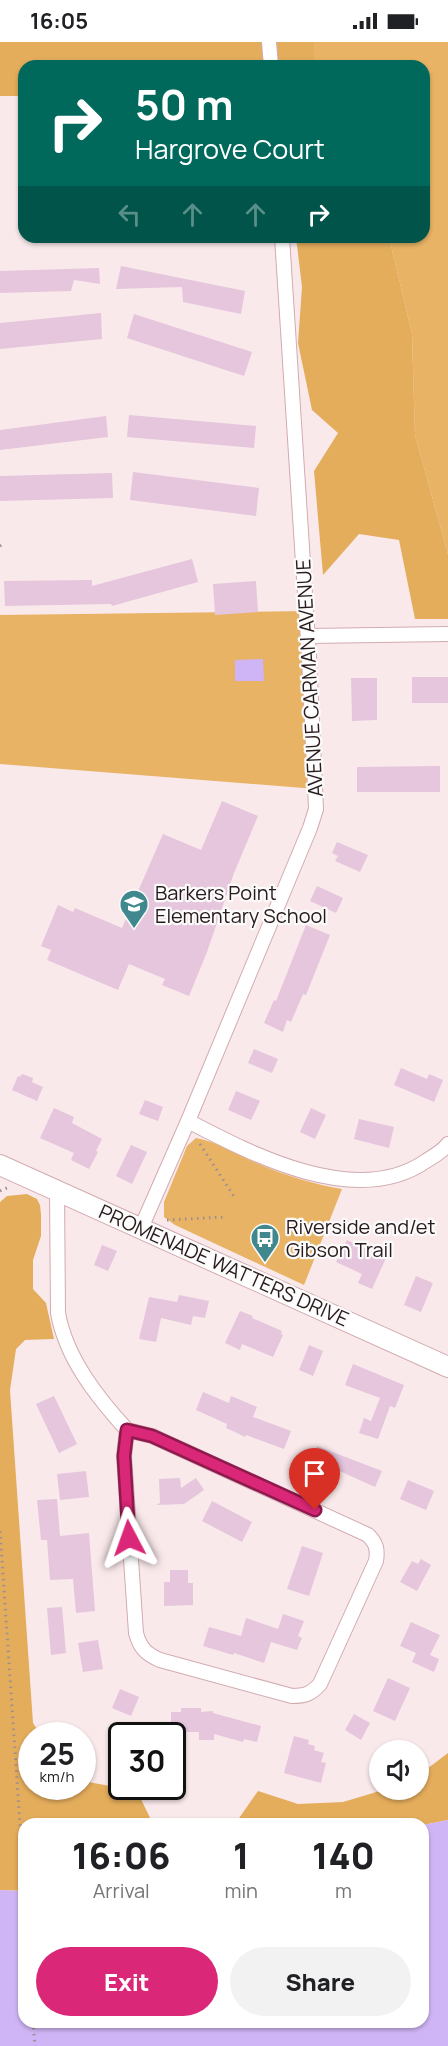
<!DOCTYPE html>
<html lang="en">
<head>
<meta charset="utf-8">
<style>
  body { margin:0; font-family:Manrope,sans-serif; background:#f2f2f2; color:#202124; height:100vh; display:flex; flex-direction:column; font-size:22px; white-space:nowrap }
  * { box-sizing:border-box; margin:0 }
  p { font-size:20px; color:#757577 }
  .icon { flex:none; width:33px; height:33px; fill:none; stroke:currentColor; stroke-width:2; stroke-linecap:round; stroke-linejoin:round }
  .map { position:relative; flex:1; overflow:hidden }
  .details { position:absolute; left:18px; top:1776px; width:411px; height:210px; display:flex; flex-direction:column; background:#fff; border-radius:18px; box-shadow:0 2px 4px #0004 }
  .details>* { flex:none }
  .top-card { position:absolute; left:18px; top:18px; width:412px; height:183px; border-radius:18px; box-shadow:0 2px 4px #0004; background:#00695c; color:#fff; overflow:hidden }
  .controls { position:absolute; left:369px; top:1698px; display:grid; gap:12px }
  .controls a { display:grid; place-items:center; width:60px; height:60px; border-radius:50%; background:#fff; box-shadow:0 2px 4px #0004; font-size:30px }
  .speed { position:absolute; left:18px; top:1680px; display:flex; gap:12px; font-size:30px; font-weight:700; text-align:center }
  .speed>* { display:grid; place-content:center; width:78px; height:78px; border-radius:50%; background:#fff; box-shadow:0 2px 4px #0004; line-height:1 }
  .speed small { font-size:15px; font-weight:400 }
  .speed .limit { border:3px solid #111; border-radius:9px; background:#fff; color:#111 }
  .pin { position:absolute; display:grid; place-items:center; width:51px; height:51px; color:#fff; margin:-62px -26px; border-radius:50% 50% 50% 0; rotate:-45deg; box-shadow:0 0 6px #0007 }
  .pin .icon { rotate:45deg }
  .me { position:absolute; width:66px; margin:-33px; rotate:356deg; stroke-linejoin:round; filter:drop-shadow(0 0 4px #0008) }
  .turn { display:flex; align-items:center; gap:21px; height:126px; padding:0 18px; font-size:27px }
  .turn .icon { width:78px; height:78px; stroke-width:2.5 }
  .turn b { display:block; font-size:42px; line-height:51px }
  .lanes { display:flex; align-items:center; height:57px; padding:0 18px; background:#0003; justify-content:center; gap:30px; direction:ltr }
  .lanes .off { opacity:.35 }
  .eta { display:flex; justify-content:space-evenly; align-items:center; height:102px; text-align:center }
  .eta b { font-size:36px; font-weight:800; line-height:42px }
  .cta { display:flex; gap:12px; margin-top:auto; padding:12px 18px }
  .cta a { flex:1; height:69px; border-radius:36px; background:#db2777; color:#fff; font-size:24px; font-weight:800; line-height:69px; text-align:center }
  .cta a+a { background:#f2f2f2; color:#202124 }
  .status { display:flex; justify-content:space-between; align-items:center; height:42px; padding:0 30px; background:#fff; direction:ltr }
  .status svg { height:16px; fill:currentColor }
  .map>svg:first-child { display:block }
  .green { fill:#e8b365 }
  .forest { fill:#e4ad5c }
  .water { fill:#cfb5f6 }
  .building { fill:#e5c6dd }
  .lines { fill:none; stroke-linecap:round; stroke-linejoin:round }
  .minor-casing { stroke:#d2abb0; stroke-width:16 }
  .secondary-casing { stroke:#d2abb0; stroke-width:22 }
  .path { stroke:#9e8e90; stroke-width:3; stroke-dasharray:1.5 4.5; stroke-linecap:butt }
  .minor { stroke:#fff; stroke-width:14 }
  .secondary { stroke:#fff; stroke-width:20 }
  .route-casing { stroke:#8e194d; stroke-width:15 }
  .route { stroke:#db2777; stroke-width:10 }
  .labels { text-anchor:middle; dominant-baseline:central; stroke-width:4.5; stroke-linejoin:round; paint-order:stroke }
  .street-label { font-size:20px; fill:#28191b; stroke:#fbfbfb }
  .poi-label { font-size:20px; fill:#28191b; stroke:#fbfbfb; text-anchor:start }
</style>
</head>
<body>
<div class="status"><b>16:05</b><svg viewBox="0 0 49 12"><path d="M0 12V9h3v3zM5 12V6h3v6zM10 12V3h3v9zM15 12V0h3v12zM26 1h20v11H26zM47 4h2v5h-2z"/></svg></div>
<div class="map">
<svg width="448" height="2004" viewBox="0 0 448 2004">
  <rect width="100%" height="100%" fill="#fae9eb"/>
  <g class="green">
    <path d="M 314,0 L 448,0 L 448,512 L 415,393 L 412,292 L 389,195 L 424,195 L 424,24 L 314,24 Z"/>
    <path d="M 306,569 L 316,747 L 0,722 L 0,573 Z"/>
    <path d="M 196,1096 C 219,1100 239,1114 261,1123 C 287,1134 313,1142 342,1147 L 304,1243 L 175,1183 L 164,1175 L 164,1160 L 187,1104 Z"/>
  </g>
  <g class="forest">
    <path d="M 0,0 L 314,0 L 314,24 L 24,24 L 24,54 L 0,54 Z"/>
    <path d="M 296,195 L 389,195 L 412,292 L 415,393 L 448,512 L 448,577 L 415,577 L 399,498 L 359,492 L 323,533 L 314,429 L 338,391 L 312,368 L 298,301 L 302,245 Z"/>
    <path d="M 27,1152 L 37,1157 L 40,1163 L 41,1173 L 41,1194 L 33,1218 L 33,1247 L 46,1261 L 54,1297 L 25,1298 L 16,1307 L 10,1348 L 33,1681 L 41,1693 L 32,1694 L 32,1744 L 82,1744 L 83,1739 L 137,1749 L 153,1782 L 24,1782 L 24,1849 L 0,1848 L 0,1160 L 7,1154 Z"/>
    <path d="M 448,1711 L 448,1778 L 423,1783 L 235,1782 L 258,1749 L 298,1762 L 343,1760 L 383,1748 L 418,1748 L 419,1733 Z"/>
  </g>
  <g class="water">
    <path d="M 263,617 L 264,639 L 235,639 L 235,618 Z"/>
    <path d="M 448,1778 L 448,2004 L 0,2004 L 0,1848 L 24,1849 L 24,1980 L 423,1980 L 423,1783 Z"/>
  </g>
  <g class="building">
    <path d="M 121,224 L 245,249 L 241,272 L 183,260 L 182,245 L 116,247 Z"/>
    <path d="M 99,226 L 100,242 L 74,238 L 71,249 L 0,251 L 0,229 Z"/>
    <path d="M 101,271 L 102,297 L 0,307 L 0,281 Z"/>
    <path d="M 134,272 L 252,310 L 244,334 L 127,296 Z"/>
    <path d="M 129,373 L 256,384 L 254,406 L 127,395 Z"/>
    <path d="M 106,374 L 108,395 L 0,408 L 0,388 Z"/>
    <path d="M 133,430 L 259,446 L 256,474 L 130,458 Z"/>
    <path d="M 112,431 L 113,456 L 0,459 L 0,434 Z"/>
    <path d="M 192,517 L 198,540 L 112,564 L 111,562 L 5,564 L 4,539 L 92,538 L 92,544 Z"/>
    <path d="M 256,539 L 258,570 L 215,573 L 213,542 Z"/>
    <rect x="412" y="635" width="36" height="26"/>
    <path d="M 351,636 L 377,636 L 377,678 L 352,679 Z"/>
    <path d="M 440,724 L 440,750 L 357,750 L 357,725 Z"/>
    <path d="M 222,759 L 258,774 L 234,831 L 207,910 L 189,954 L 162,943 L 165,937 L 129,922 L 118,948 L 47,918 L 51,908 L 41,904 L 58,863 L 73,870 L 75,866 L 122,886 L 163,792 L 201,808 Z"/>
    <path d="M 337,800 L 368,813 L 360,830 L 335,819 L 338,814 L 332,811 Z"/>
    <path d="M 317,844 L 343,856 L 336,871 L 310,859 Z"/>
    <path d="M 306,883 L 330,893 L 306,953 L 303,952 L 291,980 L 287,978 L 283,990 L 264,981 L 274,958 L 276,959 Z"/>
    <path d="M 254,1007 L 278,1017 L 272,1031 L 248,1021 Z"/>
    <path d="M 401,1026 L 427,1037 L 429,1032 L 443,1038 L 434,1060 L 394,1043 Z"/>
    <path d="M 22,1032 L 33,1036 L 32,1040 L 43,1045 L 37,1059 L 12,1048 L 18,1034 L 20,1035 Z"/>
    <path d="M 236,1049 L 260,1059 L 251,1078 L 228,1068 Z"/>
    <path d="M 145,1058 L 163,1065 L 158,1079 L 139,1072 Z"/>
    <path d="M 54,1066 L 74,1075 L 72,1081 L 102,1097 L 96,1109 L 98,1110 L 89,1127 L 71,1118 L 74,1111 L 40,1096 Z"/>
    <path d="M 311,1066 L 326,1073 L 315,1097 L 300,1090 Z"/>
    <path d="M 359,1077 L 394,1085 L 389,1106 L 354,1097 Z"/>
    <path d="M 131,1103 L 147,1110 L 132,1142 L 116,1134 Z"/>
    <path d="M 347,1198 L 386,1216 L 372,1247 L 358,1241 L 362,1232 L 336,1220 Z"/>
    <path d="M 102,1203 L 117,1209 L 108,1229 L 94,1223 Z"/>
    <path d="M 416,1234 L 433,1241 L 421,1270 L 404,1263 Z"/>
    <path d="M 179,1253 L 209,1259 L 205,1276 L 193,1274 L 191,1283 L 161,1276 L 156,1300 L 139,1297 L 149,1255 L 177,1260 Z"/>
    <path d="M 240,1269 L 253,1274 L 252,1276 L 282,1289 L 281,1292 L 283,1293 L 273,1315 L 242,1302 L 240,1308 L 225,1301 Z"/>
    <path d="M 309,1303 L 323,1309 L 313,1334 L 299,1328 Z"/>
    <path d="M 353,1322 L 404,1343 L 395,1366 L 390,1364 L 378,1397 L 359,1391 L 364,1376 L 371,1379 L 380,1356 L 345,1343 Z"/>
    <path d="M 203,1350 L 229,1361 L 231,1354 L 257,1365 L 253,1375 L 291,1389 L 284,1407 L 246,1393 L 245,1395 L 235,1390 L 226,1386 L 227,1382 L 196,1368 Z"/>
    <path d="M 54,1354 L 77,1402 L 59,1411 L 36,1362 Z"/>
    <path d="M 317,1404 L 382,1429 L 375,1445 L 335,1427 L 332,1434 L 309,1424 Z"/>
    <path d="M 86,1429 L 89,1455 L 60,1458 L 57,1432 Z"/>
    <path d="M 180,1436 L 181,1446 L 196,1436 L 204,1448 L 184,1462 L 156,1463 L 160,1461 L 159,1437 Z"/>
    <path d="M 408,1438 L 434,1449 L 426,1468 L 400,1457 Z"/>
    <path d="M 57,1457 L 60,1494 L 89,1491 L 95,1569 L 76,1571 L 73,1537 L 50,1538 L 47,1498 L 41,1498 L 37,1458 Z"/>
    <path d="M 212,1459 L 252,1480 L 242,1500 L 202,1479 Z"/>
    <path d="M 302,1504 L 323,1511 L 309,1554 L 287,1547 Z"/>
    <path d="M 421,1517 L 431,1523 L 417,1549 L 400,1540 L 412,1519 L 418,1522 Z"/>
    <path d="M 170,1528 L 188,1528 L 188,1541 L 193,1541 L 193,1563 L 164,1564 L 164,1540 L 170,1540 Z"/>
    <path d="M 62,1565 L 66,1611 L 51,1613 L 47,1566 Z"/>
    <path d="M 283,1572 L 304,1579 L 298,1594 L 302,1596 L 297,1608 L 271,1600 L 264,1621 L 234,1611 L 233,1613 L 203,1604 L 209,1585 L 241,1594 L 246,1576 L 278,1587 Z"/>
    <path d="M 411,1580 L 440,1593 L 430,1613 L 439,1617 L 434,1630 L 412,1620 L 416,1611 L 400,1604 Z"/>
    <path d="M 98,1598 L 103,1627 L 83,1630 L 78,1601 Z"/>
    <path d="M 388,1636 L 410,1646 L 395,1679 L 373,1669 Z"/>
    <path d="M 120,1647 L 139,1655 L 131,1674 L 112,1666 Z"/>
    <path d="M 181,1666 L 201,1666 L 201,1670 L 213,1669 L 213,1671 L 261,1684 L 257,1700 L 244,1697 L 243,1700 L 214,1692 L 214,1698 L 199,1698 L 199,1690 L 171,1690 L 171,1670 L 181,1670 Z"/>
    <path d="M 354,1672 L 370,1681 L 361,1698 L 345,1688 Z"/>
    <path d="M 294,1694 L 309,1698 L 308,1702 L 315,1704 L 314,1708 L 324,1711 L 321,1720 L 326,1721 L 321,1741 L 284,1731 Z"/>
  </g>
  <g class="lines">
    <g class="minor-casing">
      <g id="minor">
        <path d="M 269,0 L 271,24"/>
        <path d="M 308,594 L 448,592"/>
        <path d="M 188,1079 C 253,1113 357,1167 426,1119 C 434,1114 443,1109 448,1102"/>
        <path d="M 57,1148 L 58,1271 C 66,1316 97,1355 127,1388"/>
        <path d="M 141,1186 L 188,1079 L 310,786 L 316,767 L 309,614 L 282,195"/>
        <path d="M 127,1388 L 152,1394 L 368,1493 C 376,1501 378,1507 376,1519 L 320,1642 C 311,1652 305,1654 292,1654 L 160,1618 C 146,1612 140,1606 136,1591 L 124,1414 Z"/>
      </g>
    </g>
    <g class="secondary-casing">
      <path id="secondary" d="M 0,1123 L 448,1325"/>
    </g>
    <g class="path">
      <path d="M 0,504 L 5,501"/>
      <path d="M 200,1102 L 235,1156"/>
      <path d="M 0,1149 L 9,1145"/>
      <path d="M 167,1178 L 226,1175"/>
      <path d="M 0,1489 L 24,1841"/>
      <path d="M 33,1980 L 35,2004"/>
    </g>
    <use href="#minor" class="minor"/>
    <use href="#secondary" class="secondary"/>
  </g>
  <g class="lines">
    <g class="route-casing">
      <path id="route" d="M 129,1496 L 124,1414 L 127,1388 L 152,1394 L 315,1468"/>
    </g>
    <use href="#route" class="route"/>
  </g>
  <defs>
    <g id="school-pin" transform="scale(1.5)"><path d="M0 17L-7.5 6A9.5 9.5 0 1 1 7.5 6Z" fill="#40878e" stroke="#fbfbfb"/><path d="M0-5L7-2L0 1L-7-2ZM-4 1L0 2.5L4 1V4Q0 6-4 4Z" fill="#fff"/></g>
    <g id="bus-pin" transform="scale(1.5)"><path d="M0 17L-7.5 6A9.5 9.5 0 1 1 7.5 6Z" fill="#40878e" stroke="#fbfbfb"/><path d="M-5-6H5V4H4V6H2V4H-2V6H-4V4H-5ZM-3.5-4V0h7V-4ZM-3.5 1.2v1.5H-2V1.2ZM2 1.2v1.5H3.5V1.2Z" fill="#fff"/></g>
  </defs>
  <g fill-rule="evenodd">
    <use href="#school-pin" x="134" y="862"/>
    <use href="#bus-pin" x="265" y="1196"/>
  </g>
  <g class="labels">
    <g class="street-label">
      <text transform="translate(309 636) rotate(-93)">AVENUE CARMAN AVENUE</text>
      <text transform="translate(224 1223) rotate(24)">PROMENADE WATTERS DRIVE</text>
    </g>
    <g class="poi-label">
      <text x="155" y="850">Barkers Point<tspan x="155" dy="23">Elementary School</tspan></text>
      <text x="286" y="1184">Riverside and/et<tspan x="286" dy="23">Gibson Trail</tspan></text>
    </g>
  </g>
</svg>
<div class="controls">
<a><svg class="icon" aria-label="sound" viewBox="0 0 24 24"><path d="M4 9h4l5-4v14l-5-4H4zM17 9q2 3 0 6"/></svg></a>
</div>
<div class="speed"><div>25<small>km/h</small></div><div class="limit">30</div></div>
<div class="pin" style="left:315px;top:1468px;background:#d93025"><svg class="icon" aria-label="arrive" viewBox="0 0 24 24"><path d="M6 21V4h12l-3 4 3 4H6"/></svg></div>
<svg class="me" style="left:129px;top:1496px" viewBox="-20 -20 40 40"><path d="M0-17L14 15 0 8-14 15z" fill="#db2777" stroke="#fff" stroke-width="4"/></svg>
<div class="top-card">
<div class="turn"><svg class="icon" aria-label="right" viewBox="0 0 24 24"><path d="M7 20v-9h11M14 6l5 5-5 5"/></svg><div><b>50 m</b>Hargrove Court</div></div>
<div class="lanes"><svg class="icon off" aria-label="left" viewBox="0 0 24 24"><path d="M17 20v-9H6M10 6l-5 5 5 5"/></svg><svg class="icon off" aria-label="ahead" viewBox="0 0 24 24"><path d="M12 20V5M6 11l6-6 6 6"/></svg><svg class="icon off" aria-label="ahead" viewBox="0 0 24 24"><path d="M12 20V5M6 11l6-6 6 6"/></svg><svg class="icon" aria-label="right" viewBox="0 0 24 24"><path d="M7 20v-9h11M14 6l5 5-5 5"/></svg></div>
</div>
<section class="details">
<div class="eta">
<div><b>16:06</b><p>Arrival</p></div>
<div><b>1</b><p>min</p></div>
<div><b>140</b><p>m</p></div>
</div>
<div class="cta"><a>Exit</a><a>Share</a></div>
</section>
</div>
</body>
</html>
